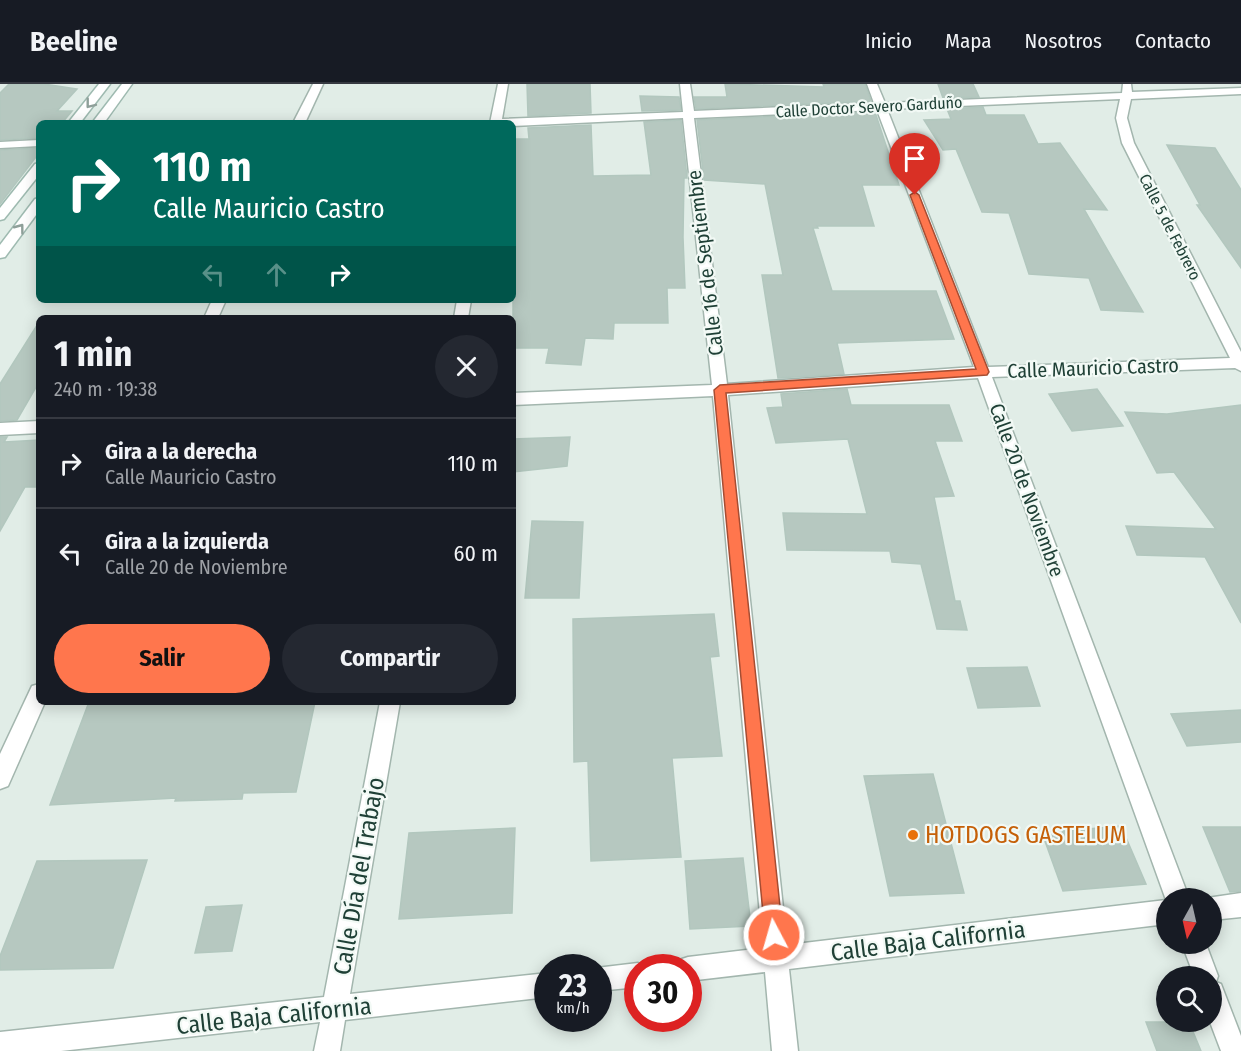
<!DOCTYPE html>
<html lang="es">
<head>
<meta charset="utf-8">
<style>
  body { margin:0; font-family:"Fira Sans Condensed",sans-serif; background:#242831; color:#f1f3f6; height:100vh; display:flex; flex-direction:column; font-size:22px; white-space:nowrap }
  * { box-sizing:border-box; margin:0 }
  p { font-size:20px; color:#9ea1a6 }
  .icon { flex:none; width:33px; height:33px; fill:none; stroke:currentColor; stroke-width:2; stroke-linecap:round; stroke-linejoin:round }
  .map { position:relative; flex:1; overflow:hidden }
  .drawer { position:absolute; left:36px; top:231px; width:480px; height:390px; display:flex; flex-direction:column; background:#171b24; border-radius:9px; box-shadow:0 3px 15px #0003 }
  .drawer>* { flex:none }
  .top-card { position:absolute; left:36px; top:36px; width:480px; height:183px; border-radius:9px; box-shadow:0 3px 15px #0003; background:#00695c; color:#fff; overflow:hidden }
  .needle { width:39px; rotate:188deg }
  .tools { position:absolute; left:1156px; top:804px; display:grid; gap:12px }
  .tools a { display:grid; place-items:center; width:66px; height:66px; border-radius:50%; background:#171b24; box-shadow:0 3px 15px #0003; font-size:30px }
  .speed { position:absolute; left:534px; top:870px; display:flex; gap:12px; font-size:30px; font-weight:700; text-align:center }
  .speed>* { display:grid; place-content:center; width:78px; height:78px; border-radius:50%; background:#171b24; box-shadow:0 3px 15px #0003; line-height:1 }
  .speed small { font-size:15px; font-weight:400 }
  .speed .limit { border:9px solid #d22; background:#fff; color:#111 }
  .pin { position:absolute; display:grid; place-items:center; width:51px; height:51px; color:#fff; margin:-62px -26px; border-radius:50% 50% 50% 0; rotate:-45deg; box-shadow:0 0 6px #0007 }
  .pin .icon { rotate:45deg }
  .me { position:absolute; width:66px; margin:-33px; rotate:354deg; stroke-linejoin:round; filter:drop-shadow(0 0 4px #0008) }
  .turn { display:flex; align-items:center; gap:21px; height:126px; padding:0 18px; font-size:27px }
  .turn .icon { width:78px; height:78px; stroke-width:2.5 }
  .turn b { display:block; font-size:42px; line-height:51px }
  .lanes { display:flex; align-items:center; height:57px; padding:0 18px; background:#0003; justify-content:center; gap:30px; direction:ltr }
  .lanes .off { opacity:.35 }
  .round { display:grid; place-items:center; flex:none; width:63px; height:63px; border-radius:32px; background:#242831 }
  .summary { display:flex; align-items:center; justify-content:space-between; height:102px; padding:0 18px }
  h1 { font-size:36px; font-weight:700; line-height:45px }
  .cta { display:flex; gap:12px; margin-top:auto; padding:12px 18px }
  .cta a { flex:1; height:69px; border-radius:36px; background:#ff764d; color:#111; font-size:24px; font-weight:700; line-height:69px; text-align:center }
  .cta a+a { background:#242831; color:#f1f3f6 }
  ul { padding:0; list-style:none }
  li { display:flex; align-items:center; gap:18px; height:90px; padding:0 18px; border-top:2px solid #363941 }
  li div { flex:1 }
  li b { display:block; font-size:22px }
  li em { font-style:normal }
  header { display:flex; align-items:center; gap:36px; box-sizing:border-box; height:84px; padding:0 30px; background:#171b24; border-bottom:2px solid #363941 }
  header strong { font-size:28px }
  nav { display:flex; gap:33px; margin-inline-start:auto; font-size:21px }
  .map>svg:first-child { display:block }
  .building { fill:#b6c8c0; stroke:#b2c7be; stroke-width:1.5 }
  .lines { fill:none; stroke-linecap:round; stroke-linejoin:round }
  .minor-casing { stroke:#a3b6ae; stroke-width:3 }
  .secondary-casing { stroke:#9ebab0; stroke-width:3 }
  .minor { fill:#fff; fill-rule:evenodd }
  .secondary { fill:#fff; fill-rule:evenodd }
  .oneway { stroke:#8fa09a }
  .route { fill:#ff764d; stroke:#a64d32; stroke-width:1.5 }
  .food-dot { fill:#e8710a; stroke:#f2f9f5; stroke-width:2 }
  .labels { text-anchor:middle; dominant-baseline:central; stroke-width:4.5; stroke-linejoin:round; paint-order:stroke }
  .far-street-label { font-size:16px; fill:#1f4036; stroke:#f2f9f5 }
  .street-label { font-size:20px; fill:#1f4036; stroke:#f2f9f5 }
  .near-food-label { font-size:24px; fill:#c56008; stroke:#f2f9f5; text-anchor:start }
  .near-street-label { font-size:24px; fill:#1f4036; stroke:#f2f9f5 }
</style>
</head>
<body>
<header>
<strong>Beeline</strong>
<nav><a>Inicio</a><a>Mapa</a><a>Nosotros</a><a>Contacto</a></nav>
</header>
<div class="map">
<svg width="1241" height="967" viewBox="0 0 1241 967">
  <rect width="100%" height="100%" fill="#e1ede7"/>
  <g class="building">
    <path d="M 9,0 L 44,0 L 77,5 L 57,27 L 72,27 L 62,39 L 39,39 L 39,54 L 0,56 L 0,9 Z"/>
    <path d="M 527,0 L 590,0 L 591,29 L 528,32 Z"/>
    <path d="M 725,0 L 824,3 L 823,0 L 865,0 L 871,17 L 696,25 L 694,13 L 727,13 Z"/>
    <path d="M 938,0 L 973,0 L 979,13 L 943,14 Z"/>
    <path d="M 640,12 L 679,13 L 681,26 L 642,27 Z"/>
    <path d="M 983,23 L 986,31 L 1024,31 L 1038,60 L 1060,59 L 1107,126 L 1084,125 L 1143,228 L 1101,226 L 1089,194 L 1029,190 L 1009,129 L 982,128 L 956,65 L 943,66 L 924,36 L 951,35 L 947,25 Z"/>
    <path d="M 875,28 L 899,101 L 862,101 L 874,142 L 817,142 L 818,144 L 813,144 L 832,207 L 936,207 L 954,255 L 837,259 L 844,290 L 778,294 L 762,191 L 783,191 L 765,100 L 704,96 L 697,36 Z"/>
    <path d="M 681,36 L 687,94 L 684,94 L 683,153 L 685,204 L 667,204 L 668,239 L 614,239 L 613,255 L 585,254 L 581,281 L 546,279 L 549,264 L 513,264 L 513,55 L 529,55 L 528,44 L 591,41 L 593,92 L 651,91 L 644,38 Z"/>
    <path d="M 1167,61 L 1215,64 L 1241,106 L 1241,184 L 1197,121 L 1200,121 Z"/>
    <path d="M 39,64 L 39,69 L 0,120 L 0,66 Z"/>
    <path d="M 39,238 L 39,298 L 17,336 L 0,337 L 0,300 Z"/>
    <path d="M 847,305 L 851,321 L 949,321 L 962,357 L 935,357 L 954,412 L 934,413 L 955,517 L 960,517 L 967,546 L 937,545 L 921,480 L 892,478 L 890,467 L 787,466 L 783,429 L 867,430 L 848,355 L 776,359 L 767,324 L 783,323 L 781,310 Z"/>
    <path d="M 1097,305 L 1123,342 L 1072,347 L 1049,310 Z"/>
    <path d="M 1241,321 L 1241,539 L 1205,473 L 1137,471 L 1126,442 L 1216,445 L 1174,388 L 1157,389 L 1125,328 L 1167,330 Z"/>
    <path d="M 0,353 L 7,353 L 4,358 L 39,356 L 39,403 L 25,403 L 0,447 Z"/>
    <path d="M 570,353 L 567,382 L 513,388 L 513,355 Z"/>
    <path d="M 532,437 L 583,438 L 579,514 L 525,514 Z"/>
    <path d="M 714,530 L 719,572 L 710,573 L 722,672 L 672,674 L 681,773 L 591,777 L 588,677 L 574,678 L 573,535 Z"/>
    <path d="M 1027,583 L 1040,622 L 978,624 L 967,584 Z"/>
    <path d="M 89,618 L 315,618 L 296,708 L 243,709 L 242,715 L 175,717 L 176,714 L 50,721 Z"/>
    <path d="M 1241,626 L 1241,658 L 1187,662 L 1171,630 Z"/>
    <path d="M 933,690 L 964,809 L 890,812 L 864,692 Z"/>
    <path d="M 1121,742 L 1146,800 L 1063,807 L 1042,749 Z"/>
    <path d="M 1203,743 L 1241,743 L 1241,807 L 1230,808 Z"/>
    <path d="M 515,744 L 512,829 L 399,835 L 409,749 Z"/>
    <path d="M 743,774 L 751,842 L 690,845 L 685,777 Z"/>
    <path d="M 147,776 L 113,884 L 0,886 L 0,872 L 37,777 Z"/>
    <path d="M 242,821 L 232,867 L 195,869 L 206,823 Z"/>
    <path d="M 1146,938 L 1189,938 L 1201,967 L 1157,967 Z"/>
  </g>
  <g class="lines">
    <g class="minor-casing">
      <g id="minor">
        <path d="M 313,0 L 323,0 L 305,39 L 293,39 Z"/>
        <path d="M 498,0 L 508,0 L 502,35 L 683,28 L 680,0 L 690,0 L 694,27 L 874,19 L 867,0 L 877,0 L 885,19 L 1122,9 L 1123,0 L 1131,0 L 1132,8 L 1241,4 L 1241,10 L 1131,15 L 1127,34 L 1134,59 L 1241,268 L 1241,287 L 1235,284 L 992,293 L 1189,814 L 1167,814 L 1167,840 L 789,885 L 798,967 L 772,967 L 765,888 L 688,897 L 688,884 L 677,884 L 679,876 L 688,873 L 763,864 L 713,312 L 513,321 L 513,309 L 712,301 L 683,34 L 513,42 L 513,39 L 490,39 ZM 1120,15 L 1116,34 L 1122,59 L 1230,274 L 988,283 L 887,25 ZM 877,26 L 974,283 L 727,300 L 694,34 ZM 978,294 L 1166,816 L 787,861 L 728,311 Z"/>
        <path d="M 39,56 L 39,62 L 0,64 L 0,58 Z"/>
        <path d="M 212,216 L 226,216 L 218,234 L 204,234 Z"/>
        <path d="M 457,216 L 471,216 L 468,234 L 454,234 Z"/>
        <path d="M 39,337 L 39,349 L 0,351 L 0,339 Z"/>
        <path d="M 39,600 L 39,618 L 45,618 L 8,702 L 0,705 L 0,670 L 32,602 Z"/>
        <path d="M 380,618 L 400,618 L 350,910 L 548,889 L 548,913 L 345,936 L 340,967 L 314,967 L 320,938 L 61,967 L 0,967 L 0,948 L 324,913 Z"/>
        <path d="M 1241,809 L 1241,833 L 1212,836 L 1212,814 L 1207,814 Z"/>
        <path d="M 1182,860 L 1206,860 L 1218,892 L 1216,898 L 1221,900 L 1241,952 L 1241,967 L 1221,967 L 1210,938 L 1212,892 L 1194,892 Z"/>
        <path d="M 638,879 L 647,884 L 638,884 L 638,903 L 598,907 L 598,884 L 596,884 Z"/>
      </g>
    </g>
    <g class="secondary-casing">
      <g id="secondary">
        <path d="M 99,0 L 110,0 L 80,39 L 68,39 Z"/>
        <path d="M 122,0 L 132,0 L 104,39 L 92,39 Z"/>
        <path d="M 39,79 L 39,91 L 4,135 L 0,136 L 0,124 L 35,80 Z"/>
        <path d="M 39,114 L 39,127 L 5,173 L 0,174 L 0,161 L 35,115 Z"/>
      </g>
    </g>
    <use href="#minor" class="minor"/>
    <use href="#secondary" class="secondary"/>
  </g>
  <defs><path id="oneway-chevron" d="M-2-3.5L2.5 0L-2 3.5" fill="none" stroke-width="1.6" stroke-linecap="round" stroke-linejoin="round" transform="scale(1.5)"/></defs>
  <g class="oneway">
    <use href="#oneway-chevron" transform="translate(90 20) rotate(128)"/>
    <use href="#oneway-chevron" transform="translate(20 144) rotate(-53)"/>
  </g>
  <path class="route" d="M 915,108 L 919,111 L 989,288 L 987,291 L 726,309 L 783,851 L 781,858 L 774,860 L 768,858 L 765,851 L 714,306 L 720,301 L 976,285 L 910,111 Z"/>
  <circle class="food-dot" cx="913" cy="751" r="6"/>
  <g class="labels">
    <g class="far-street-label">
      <text transform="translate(869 23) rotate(-3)">Calle Doctor Severo Garduño</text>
      <text transform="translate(1170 143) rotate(63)">Calle 5 de Febrero</text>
    </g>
    <g class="street-label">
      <text transform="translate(705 179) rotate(-97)">Calle 16 de Septiembre</text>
      <text transform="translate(1093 284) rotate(-2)">Calle Mauricio Castro</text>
      <text transform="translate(1027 406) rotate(70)">Calle 20 de Noviembre</text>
    </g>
    <g class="near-food-label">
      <text x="925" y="751">HOTDOGS GASTELUM</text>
    </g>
    <g class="near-street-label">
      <text transform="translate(359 792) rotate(-80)">Calle Día del Trabajo</text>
      <text transform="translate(928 857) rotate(-7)">Calle Baja California</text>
      <text transform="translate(274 932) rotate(-6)">Calle Baja California</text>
    </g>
  </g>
</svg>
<div class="tools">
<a><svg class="needle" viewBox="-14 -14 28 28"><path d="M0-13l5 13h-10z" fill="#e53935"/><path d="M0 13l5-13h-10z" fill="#9ea1a6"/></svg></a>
<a><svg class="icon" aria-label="search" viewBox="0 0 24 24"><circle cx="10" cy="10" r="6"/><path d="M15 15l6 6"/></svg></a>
</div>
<div class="speed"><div>23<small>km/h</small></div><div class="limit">30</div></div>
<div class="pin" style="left:915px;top:111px;background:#d93025"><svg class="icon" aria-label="arrive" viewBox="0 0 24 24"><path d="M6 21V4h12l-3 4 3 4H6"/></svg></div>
<svg class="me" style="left:774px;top:851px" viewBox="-20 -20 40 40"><circle r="17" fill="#ff764d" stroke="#fff" stroke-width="3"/><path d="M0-11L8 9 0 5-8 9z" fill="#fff"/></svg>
<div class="top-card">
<div class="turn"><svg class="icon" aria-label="right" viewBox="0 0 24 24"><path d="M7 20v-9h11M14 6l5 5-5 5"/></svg><div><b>110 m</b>Calle Mauricio Castro</div></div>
<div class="lanes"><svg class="icon off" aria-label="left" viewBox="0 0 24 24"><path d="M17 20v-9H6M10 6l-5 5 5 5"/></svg><svg class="icon off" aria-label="ahead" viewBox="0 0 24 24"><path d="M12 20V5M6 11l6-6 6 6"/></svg><svg class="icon" aria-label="right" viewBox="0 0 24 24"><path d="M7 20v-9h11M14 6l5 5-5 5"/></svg></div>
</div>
<section class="drawer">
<div class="summary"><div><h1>1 min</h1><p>240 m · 19:38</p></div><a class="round"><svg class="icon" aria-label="close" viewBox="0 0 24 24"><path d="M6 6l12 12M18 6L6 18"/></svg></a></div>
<ul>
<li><svg class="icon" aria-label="right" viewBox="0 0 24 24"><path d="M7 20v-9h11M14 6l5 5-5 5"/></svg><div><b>Gira a la derecha</b><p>Calle Mauricio Castro</p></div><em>110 m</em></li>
<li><svg class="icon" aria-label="left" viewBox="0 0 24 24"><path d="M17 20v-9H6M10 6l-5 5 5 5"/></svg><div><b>Gira a la izquierda</b><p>Calle 20 de Noviembre</p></div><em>60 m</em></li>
</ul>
<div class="cta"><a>Salir</a><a>Compartir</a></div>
</section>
</div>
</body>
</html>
